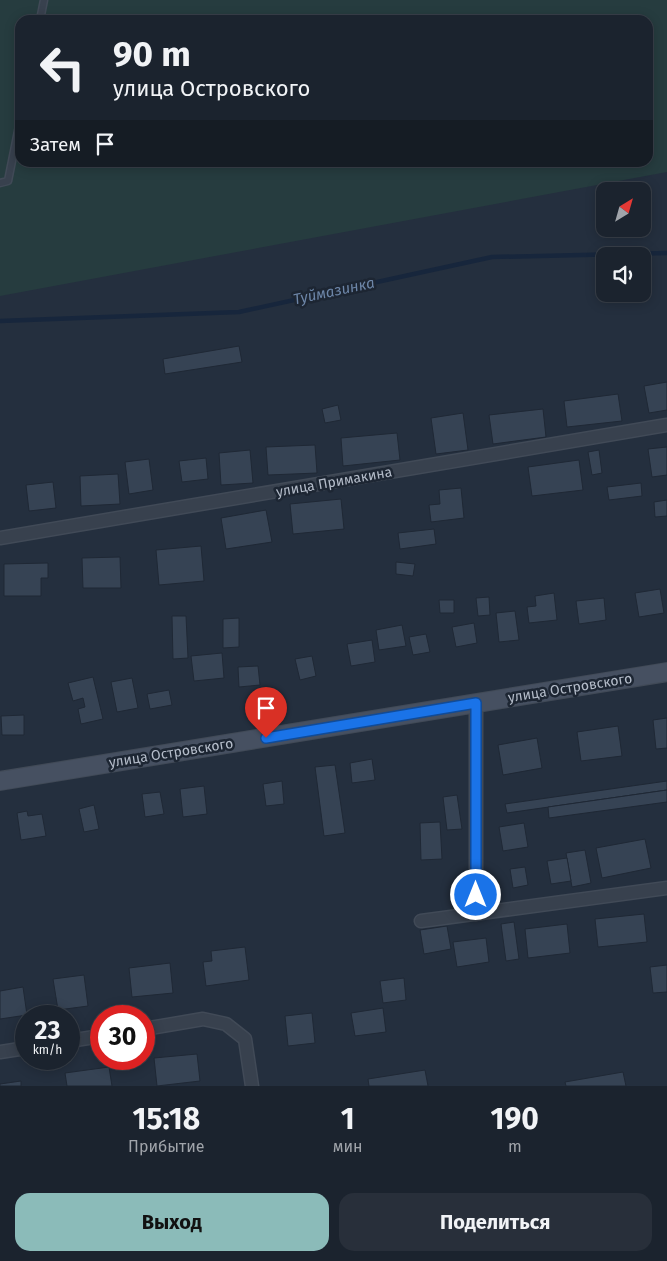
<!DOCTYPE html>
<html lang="ru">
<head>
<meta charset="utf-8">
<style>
  body { margin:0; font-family:"Fira Sans",sans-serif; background:#282f3a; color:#f1f3f6; height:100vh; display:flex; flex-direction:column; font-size:19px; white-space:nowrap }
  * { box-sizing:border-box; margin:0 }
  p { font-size:16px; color:#a0a4aa }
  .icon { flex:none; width:28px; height:28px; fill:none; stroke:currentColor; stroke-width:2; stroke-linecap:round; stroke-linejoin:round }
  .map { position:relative; height:1086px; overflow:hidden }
  .panel { display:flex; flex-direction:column; background:#1b232e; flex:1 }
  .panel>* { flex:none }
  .top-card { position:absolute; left:15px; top:15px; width:638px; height:152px; border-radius:15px; box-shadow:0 2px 12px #0003,0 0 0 1px #39404a; background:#1b232e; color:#f1f3f6; overflow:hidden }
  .needle { width:32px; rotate:37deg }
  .fabs { position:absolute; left:596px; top:182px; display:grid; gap:10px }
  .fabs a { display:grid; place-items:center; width:55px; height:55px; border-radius:10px; background:#1b232e; box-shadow:0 2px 12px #0003,0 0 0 1px #39404a; font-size:25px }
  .speed { position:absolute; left:15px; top:1005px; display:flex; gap:10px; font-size:25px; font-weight:700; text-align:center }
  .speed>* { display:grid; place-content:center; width:65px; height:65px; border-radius:50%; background:#1b232e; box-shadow:0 2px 12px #0003,0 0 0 1px #39404a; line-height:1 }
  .speed small { font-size:12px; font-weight:400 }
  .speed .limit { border:8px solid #d22; background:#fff; color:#111 }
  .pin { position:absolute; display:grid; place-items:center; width:42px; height:42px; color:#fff; margin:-51px -21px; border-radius:50% 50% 50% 0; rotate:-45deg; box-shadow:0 0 5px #0007 }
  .pin .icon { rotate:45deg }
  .me { position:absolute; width:55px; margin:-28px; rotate:0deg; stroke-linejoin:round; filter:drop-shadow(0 0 4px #0008) }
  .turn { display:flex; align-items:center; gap:18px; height:105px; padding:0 15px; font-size:22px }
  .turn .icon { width:65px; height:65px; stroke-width:2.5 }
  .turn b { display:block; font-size:35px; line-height:42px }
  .then { display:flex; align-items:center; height:48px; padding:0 15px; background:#0003; gap:10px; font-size:19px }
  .eta { display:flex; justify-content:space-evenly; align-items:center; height:85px; text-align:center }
  .eta b { font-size:30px; font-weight:700; line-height:35px }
  .action { display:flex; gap:10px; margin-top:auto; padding:10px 15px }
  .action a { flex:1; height:58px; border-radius:15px; background:#8bbbb9; color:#111; font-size:20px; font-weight:700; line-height:58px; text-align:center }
  .action a+a { background:#282f3a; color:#f1f3f6 }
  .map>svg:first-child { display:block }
  .green { fill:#263c3f; fill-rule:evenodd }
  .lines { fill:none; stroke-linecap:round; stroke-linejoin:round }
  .stream { stroke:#17263c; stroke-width:4.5 }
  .building { fill:#364354; stroke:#1f2835 }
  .lane-casing { stroke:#414a57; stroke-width:9 }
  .street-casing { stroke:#414a57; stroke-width:15 }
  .secondary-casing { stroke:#414a57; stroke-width:20 }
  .lane { stroke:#38414e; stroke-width:6 }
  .street { stroke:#38414e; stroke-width:12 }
  .secondary { stroke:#465061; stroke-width:18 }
  .route-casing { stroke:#114b97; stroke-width:12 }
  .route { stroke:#1a73e8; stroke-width:9 }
  .labels { text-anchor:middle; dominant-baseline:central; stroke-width:5; stroke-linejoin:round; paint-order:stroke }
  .street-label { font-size:14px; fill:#b4bcc9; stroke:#1d2633 }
  .water-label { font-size:15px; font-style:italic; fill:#6d86a8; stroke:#1d2633 }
</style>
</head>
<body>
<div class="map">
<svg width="667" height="1086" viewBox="0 0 667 1086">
  <rect width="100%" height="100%" fill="#242f3e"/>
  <path class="green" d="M 0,0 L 667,0 L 667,172 L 0,296 ZM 20,20 L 648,20 L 648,162 L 20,162 Z"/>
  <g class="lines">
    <path class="stream" d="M 0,321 L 239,312 L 492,257 L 667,253"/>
  </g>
  <g class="building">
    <path d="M 239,346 L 242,362 L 165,374 L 163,359 Z"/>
    <path d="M 667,382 L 667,410 L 649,413 L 644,386 Z"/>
    <path d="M 618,394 L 622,421 L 567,427 L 564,401 Z"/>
    <path d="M 338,405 L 341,420 L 325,423 L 322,409 Z"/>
    <path d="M 543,409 L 546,437 L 493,444 L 489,415 Z"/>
    <path d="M 463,413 L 468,450 L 436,454 L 431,418 Z"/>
    <path d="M 397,433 L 400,460 L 343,466 L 341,438 Z"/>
    <path d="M 315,445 L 317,473 L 268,475 L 266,447 Z"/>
    <path d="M 667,447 L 667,475 L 652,477 L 648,449 Z"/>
    <path d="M 250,450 L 253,483 L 221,485 L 219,453 Z"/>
    <path d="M 599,450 L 602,473 L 592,475 L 588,452 Z"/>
    <path d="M 206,458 L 208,479 L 182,482 L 179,461 Z"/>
    <path d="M 149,459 L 153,490 L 129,494 L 125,462 Z"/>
    <path d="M 579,460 L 583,490 L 532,496 L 528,467 Z"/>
    <path d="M 118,474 L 120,504 L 81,506 L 80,476 Z"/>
    <path d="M 53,482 L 56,508 L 29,511 L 26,485 Z"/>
    <path d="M 641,483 L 642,496 L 609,500 L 607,487 Z"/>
    <path d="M 461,488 L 464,518 L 431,522 L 429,505 L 440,504 L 439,490 Z"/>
    <path d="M 341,499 L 344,529 L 293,534 L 290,504 Z"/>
    <path d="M 667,500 L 667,516 L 655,517 L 654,502 Z"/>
    <path d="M 266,510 L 272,542 L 226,549 L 221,518 Z"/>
    <path d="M 434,529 L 436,544 L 400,549 L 398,533 Z"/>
    <path d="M 201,546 L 204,581 L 159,585 L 156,550 Z"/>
    <path d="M 120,557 L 121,588 L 83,588 L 82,558 Z"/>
    <path d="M 396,562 L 415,564 L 413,576 L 396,574 Z"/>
    <path d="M 48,563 L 48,578 L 41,578 L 41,596 L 4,596 L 4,564 Z"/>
    <path d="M 660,589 L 664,613 L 639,617 L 635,593 Z"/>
    <path d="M 554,593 L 557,620 L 529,623 L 527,607 L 536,606 L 535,596 Z"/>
    <path d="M 489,597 L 490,615 L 478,616 L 476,598 Z"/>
    <path d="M 604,598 L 606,620 L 579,624 L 576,601 Z"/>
    <path d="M 439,600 L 454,600 L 454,613 L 440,613 Z"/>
    <path d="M 515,611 L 519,640 L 499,642 L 496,613 Z"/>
    <path d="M 172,616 L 186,616 L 188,658 L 173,659 Z"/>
    <path d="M 239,618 L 239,647 L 223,648 L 223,619 Z"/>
    <path d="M 474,623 L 477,643 L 456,647 L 452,627 Z"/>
    <path d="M 402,625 L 406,646 L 379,650 L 376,630 Z"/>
    <path d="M 426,634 L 430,652 L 413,655 L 409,637 Z"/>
    <path d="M 372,640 L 375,662 L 351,666 L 347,644 Z"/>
    <path d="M 222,653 L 224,678 L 194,681 L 191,656 Z"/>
    <path d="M 312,656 L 316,676 L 300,680 L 295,659 Z"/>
    <path d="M 258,666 L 260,685 L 239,687 L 238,667 Z"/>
    <path d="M 93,677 L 103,719 L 81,724 L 78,709 L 85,707 L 83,698 L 73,701 L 68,683 Z"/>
    <path d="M 132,678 L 138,708 L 117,712 L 111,682 Z"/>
    <path d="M 169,690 L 172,705 L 150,709 L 147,694 Z"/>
    <path d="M 24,715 L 24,735 L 2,735 L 1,716 Z"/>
    <path d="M 667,718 L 667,748 L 656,749 L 653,720 Z"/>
    <path d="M 618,726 L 622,756 L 581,761 L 577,732 Z"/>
    <path d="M 537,738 L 542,768 L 503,775 L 498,745 Z"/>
    <path d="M 372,759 L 375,780 L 352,783 L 350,763 Z"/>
    <path d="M 335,765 L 345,833 L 324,836 L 315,767 Z"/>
    <path d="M 282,781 L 284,804 L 266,806 L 263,784 Z"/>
    <path d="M 667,781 L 667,790 L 507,813 L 505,804 Z"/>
    <path d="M 204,786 L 207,814 L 183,817 L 180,789 Z"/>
    <path d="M 667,790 L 667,802 L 549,818 L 548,807 Z"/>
    <path d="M 160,792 L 164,814 L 145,817 L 142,794 Z"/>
    <path d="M 457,795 L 462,829 L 447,830 L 443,797 Z"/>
    <path d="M 94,805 L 99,829 L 84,832 L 79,809 Z"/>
    <path d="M 27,811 L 28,816 L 42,814 L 46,836 L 21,840 L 17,813 Z"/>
    <path d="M 440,822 L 442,859 L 421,860 L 420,823 Z"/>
    <path d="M 524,823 L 528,847 L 503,851 L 499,827 Z"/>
    <path d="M 645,839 L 651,868 L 602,878 L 596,848 Z"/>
    <path d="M 585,850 L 591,883 L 572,887 L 566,853 Z"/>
    <path d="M 567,858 L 571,881 L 551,884 L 547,861 Z"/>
    <path d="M 525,867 L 528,885 L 513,888 L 510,869 Z"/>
    <path d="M 644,914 L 647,942 L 598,947 L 595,919 Z"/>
    <path d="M 514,922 L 519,959 L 506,961 L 501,924 Z"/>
    <path d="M 567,924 L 570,953 L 528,958 L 525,929 Z"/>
    <path d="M 447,926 L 451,949 L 424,954 L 420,930 Z"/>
    <path d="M 486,938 L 489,962 L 457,967 L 453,942 Z"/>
    <path d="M 245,947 L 249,980 L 206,986 L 203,962 L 212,961 L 211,951 Z"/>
    <path d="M 170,963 L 173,993 L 132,997 L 129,968 Z"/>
    <path d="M 667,965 L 667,992 L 653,993 L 650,967 Z"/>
    <path d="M 84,975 L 88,1006 L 58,1010 L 53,979 Z"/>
    <path d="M 404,978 L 406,1000 L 383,1003 L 380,981 Z"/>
    <path d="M 23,987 L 27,1015 L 0,1019 L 0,991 Z"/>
    <path d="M 383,1008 L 386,1032 L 355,1036 L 351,1013 Z"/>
    <path d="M 312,1013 L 315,1043 L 288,1046 L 285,1016 Z"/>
    <path d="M 197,1054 L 200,1081 L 157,1086 L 154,1058 Z"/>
    <path d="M 109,1067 L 112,1086 L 67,1086 L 65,1073 Z"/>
    <path d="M 425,1070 L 428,1086 L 369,1086 L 368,1079 Z"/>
    <path d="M 623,1072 L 626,1086 L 566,1086 L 565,1082 Z"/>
    <path d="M 21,1081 L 21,1086 L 0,1086 L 0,1084 Z"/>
  </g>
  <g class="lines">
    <g class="lane-casing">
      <g id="lane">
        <path d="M 40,20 L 44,0"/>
        <path d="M 0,183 L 8,181 L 20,121"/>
      </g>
    </g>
    <g class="street-casing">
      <g id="street">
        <path d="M 0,538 L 667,425"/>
        <path d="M 476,703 L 476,914"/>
        <path d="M 421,921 L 667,888"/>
        <path d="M 144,1029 L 203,1019 L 226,1024 L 245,1039 L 252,1086"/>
        <path d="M 69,1041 L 101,1036"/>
        <path d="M 0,1052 L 26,1048"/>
      </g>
    </g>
    <g class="secondary-casing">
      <path id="secondary" d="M 0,781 L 667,672"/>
    </g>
    <use href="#lane" class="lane"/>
    <use href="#street" class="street"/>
    <use href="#secondary" class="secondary"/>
  </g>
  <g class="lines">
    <g class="route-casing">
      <path id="route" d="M 266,738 L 476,703 L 476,895"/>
    </g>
    <use href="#route" class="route"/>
  </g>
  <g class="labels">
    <g class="street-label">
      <text transform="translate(334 482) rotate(-10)">улица Примакина</text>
      <text transform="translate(570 688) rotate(-9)">улица Островского</text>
      <text transform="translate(171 753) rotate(-9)">улица Островского</text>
    </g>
    <g class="water-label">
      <text transform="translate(334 291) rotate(-12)">Туймазинка</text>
    </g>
  </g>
</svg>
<div class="fabs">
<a><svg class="needle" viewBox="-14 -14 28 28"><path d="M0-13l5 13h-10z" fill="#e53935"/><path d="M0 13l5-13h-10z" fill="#a0a4aa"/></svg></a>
<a><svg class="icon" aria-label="sound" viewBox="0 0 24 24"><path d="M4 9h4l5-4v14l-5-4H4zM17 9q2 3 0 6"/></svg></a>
</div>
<div class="speed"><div>23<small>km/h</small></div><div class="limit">30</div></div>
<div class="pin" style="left:266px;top:738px;background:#d93025"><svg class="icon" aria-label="arrive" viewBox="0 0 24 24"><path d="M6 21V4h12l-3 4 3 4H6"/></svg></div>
<svg class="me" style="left:476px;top:895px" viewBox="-20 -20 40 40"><circle r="17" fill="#1a73e8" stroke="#fff" stroke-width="3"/><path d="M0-11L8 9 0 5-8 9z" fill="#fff"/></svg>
<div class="top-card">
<div class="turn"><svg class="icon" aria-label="left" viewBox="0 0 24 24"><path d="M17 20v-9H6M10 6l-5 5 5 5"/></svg><div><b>90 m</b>улица Островского</div></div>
<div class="then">Затем<svg class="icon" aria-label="arrive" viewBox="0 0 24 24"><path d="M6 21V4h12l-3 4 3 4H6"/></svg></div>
</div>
</div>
<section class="panel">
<div class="eta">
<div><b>15:18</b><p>Прибытие</p></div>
<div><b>1</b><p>мин</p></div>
<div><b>190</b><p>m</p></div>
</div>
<div class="action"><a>Выход</a><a>Поделиться</a></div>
</section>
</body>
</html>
